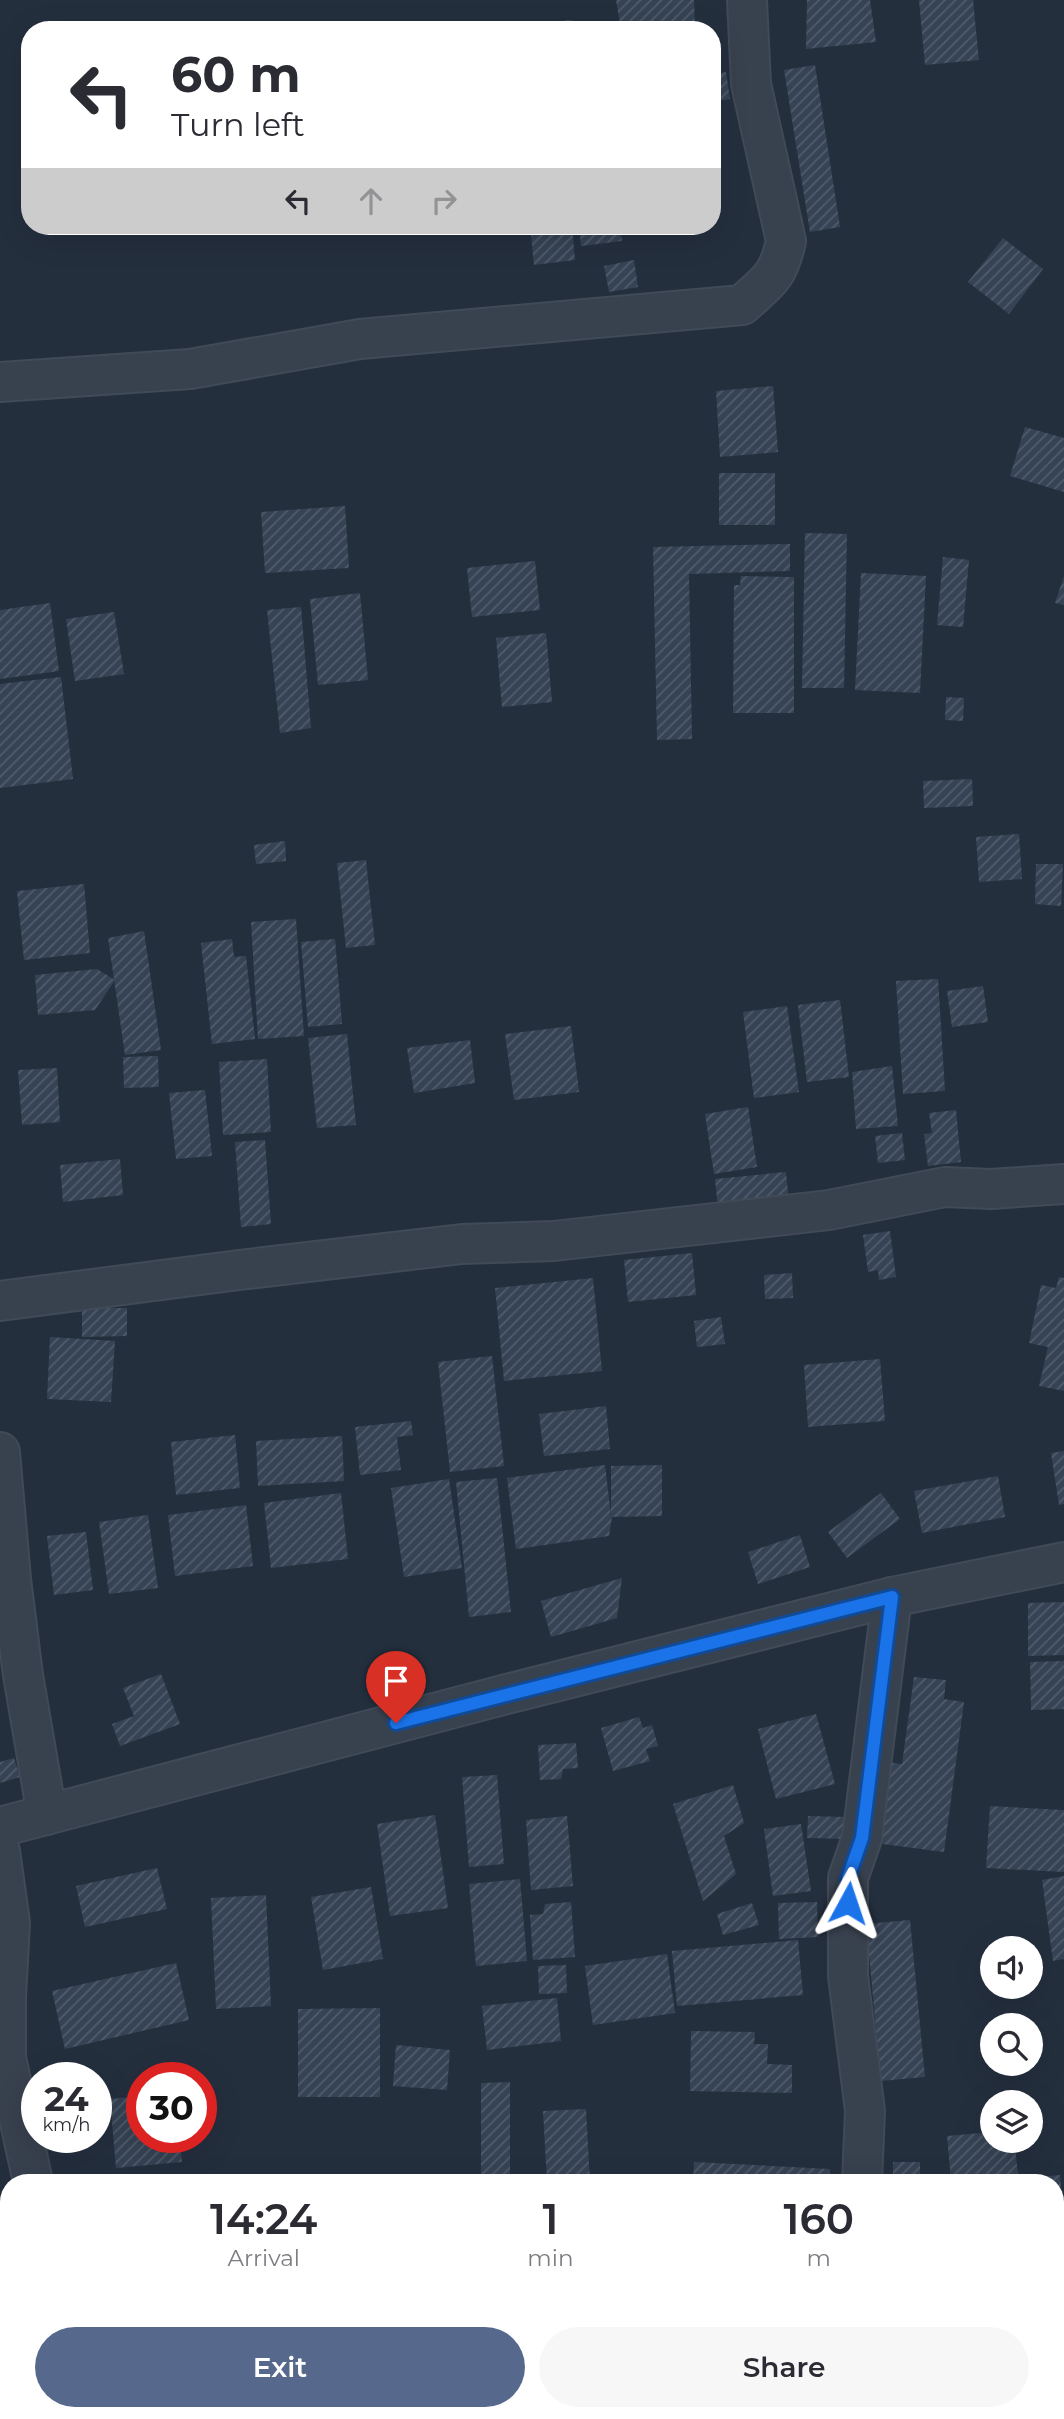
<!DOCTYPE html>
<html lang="en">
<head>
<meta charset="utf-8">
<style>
  body { margin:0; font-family:Montserrat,sans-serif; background:#f7f7f7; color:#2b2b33; height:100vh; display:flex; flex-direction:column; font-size:26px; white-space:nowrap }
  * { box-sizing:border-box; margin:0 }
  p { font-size:23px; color:#7c7c81 }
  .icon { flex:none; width:38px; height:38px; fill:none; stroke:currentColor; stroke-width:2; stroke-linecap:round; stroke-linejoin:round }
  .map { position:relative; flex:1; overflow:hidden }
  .details { position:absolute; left:0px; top:2174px; width:1064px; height:247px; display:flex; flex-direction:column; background:#fff; border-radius:28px 28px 0 0; box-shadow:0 7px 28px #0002 }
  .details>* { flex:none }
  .hud { position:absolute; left:21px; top:21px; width:700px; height:214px; border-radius:28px; box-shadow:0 7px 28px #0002; background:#fff; color:#2b2b33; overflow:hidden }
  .buttons { position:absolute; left:980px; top:1936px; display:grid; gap:14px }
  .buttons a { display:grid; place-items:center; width:63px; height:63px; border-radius:50%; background:#fff; box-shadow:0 7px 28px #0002; font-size:35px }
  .speed { position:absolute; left:21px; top:2062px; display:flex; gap:14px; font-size:35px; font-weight:700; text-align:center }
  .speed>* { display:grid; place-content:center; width:91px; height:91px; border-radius:50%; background:#fff; box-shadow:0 7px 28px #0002; line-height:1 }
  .speed small { font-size:18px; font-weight:400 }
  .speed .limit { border:10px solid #d22; background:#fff; color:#111 }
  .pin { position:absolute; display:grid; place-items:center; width:60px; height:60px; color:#fff; margin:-72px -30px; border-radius:50% 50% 50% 0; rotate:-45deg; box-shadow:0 0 7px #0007 }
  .pin .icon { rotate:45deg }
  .me { position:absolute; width:77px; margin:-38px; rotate:5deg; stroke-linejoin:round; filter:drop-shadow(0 0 5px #0008) }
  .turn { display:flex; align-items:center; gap:24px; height:147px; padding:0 35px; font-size:32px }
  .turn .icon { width:91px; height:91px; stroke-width:2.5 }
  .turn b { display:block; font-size:49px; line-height:60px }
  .lanes { display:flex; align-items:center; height:66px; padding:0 35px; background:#0003; justify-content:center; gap:35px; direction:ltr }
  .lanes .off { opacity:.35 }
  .eta { display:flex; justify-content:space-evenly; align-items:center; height:119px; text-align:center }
  .eta b { font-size:42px; font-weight:600; line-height:49px }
  .primary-button { display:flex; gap:14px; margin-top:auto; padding:14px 35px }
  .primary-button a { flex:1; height:80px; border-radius:42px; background:#56698c; color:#fff; font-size:28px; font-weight:600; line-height:80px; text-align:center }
  .primary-button a+a { background:#f7f7f7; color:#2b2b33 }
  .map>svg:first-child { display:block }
  .building { fill:url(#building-hatch) }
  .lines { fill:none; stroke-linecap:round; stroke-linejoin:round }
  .street-casing { stroke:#414a57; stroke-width:42 }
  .street { stroke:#38414e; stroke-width:38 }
  .route-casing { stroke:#114b97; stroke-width:18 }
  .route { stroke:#1a73e8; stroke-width:12 }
</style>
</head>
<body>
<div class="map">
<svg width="1064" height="2419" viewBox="0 0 1064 2419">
  <defs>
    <pattern id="building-hatch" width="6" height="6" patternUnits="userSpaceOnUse" patternTransform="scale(1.75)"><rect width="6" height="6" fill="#364354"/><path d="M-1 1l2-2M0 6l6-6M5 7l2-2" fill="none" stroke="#515c6b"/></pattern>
  </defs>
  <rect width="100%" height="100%" fill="#242f3e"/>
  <g class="building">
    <path d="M 616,0 L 694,0 L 695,30 L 621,30 Z"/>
    <path d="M 807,0 L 870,0 L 876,42 L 806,49 Z"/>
    <path d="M 919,0 L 973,0 L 979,60 L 925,65 Z"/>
    <path d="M 572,20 L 573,30 L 515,30 L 514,25 Z"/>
    <path d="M 815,65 L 840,227 L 810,232 L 784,70 Z"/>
    <path d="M 726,72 L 730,99 L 712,102 L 712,74 Z"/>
    <path d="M 530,226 L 572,226 L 575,260 L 534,265 Z"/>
    <path d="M 579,226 L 620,226 L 622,241 L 581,246 Z"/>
    <path d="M 1003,238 L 1043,269 L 1009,314 L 968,282 Z"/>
    <path d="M 634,260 L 638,287 L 609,292 L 604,266 Z"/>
    <path d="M 773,386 L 778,452 L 720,457 L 716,391 Z"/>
    <path d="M 1025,427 L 1064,438 L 1064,492 L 1010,476 Z"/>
    <rect x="719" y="473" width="56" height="52"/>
    <path d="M 345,506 L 349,568 L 265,573 L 261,512 Z"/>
    <path d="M 805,533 L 847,534 L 844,688 L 802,688 Z"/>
    <path d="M 790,544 L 790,571 L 689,574 L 692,739 L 657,740 L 653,547 Z"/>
    <path d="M 943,557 L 969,560 L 963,627 L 937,625 Z"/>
    <path d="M 535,561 L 540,610 L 472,617 L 467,568 Z"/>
    <path d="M 861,573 L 926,576 L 920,693 L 855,690 Z"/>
    <path d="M 741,576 L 794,577 L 794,713 L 733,713 L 734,585 L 740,585 Z"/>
    <path d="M 1064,576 L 1064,605 L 1055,603 Z"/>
    <path d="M 360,593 L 368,680 L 318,685 L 310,599 Z"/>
    <path d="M 50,603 L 59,671 L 0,679 L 0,610 Z"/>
    <path d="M 301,607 L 311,728 L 280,733 L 267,610 Z"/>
    <path d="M 114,612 L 124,674 L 75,681 L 66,619 Z"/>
    <path d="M 546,633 L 552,702 L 502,707 L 496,638 Z"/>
    <path d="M 61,677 L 73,779 L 0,788 L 0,684 Z"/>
    <path d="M 946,697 L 964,698 L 963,721 L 945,720 Z"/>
    <path d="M 972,779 L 973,806 L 924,808 L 923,781 Z"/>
    <path d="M 1019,834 L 1022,879 L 979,882 L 976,837 Z"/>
    <path d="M 285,841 L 286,861 L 256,864 L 254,845 Z"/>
    <path d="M 366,860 L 375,945 L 346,948 L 337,863 Z"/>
    <path d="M 1036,864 L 1063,864 L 1061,906 L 1035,904 Z"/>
    <path d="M 84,884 L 90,953 L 24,960 L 17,891 Z"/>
    <path d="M 296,919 L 304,1036 L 258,1039 L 251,922 Z"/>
    <path d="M 144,931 L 161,1050 L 125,1055 L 108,938 Z"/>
    <path d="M 232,939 L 234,957 L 246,956 L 255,1039 L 212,1044 L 201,943 Z"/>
    <path d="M 335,939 L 342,1024 L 308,1027 L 301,942 Z"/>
    <path d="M 97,969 L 115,980 L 95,1010 L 38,1015 L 35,975 Z"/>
    <path d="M 938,979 L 945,1091 L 903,1094 L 896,981 Z"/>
    <path d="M 983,986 L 988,1022 L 952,1027 L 947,991 Z"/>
    <path d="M 840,1000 L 849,1077 L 807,1082 L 798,1005 Z"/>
    <path d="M 787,1006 L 799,1092 L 754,1098 L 743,1012 Z"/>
    <path d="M 571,1026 L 579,1092 L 514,1100 L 505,1034 Z"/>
    <path d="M 347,1034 L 356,1125 L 317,1128 L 308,1038 Z"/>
    <path d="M 470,1040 L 475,1083 L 414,1093 L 407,1048 Z"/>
    <path d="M 158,1056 L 159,1087 L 124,1088 L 123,1057 Z"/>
    <path d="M 267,1059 L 271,1132 L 223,1135 L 219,1062 Z"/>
    <path d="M 892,1066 L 898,1126 L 856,1129 L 852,1072 Z"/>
    <path d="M 57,1068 L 60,1122 L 22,1125 L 18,1070 Z"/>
    <path d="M 205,1090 L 212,1156 L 176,1159 L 169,1093 Z"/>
    <path d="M 748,1107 L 757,1167 L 714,1174 L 705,1114 Z"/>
    <path d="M 956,1110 L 961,1162 L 928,1166 L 924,1134 L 932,1133 L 929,1113 Z"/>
    <path d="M 902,1133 L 905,1160 L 878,1163 L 875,1136 Z"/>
    <path d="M 265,1140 L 271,1224 L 241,1227 L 235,1142 Z"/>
    <path d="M 120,1159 L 123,1195 L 63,1202 L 60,1165 Z"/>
    <path d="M 786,1172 L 789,1203 L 718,1209 L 715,1179 Z"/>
    <path d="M 890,1231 L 896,1277 L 879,1280 L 878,1270 L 868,1272 L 863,1235 Z"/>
    <path d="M 692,1253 L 696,1295 L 628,1302 L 624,1260 Z"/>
    <path d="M 792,1273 L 793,1298 L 765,1299 L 764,1275 Z"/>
    <path d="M 1059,1277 L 1064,1278 L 1064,1391 L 1039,1386 L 1048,1347 L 1029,1343 L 1041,1285 L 1056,1288 Z"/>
    <path d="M 593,1278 L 602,1371 L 504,1381 L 495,1288 Z"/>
    <path d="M 82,1308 L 127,1308 L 127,1336 L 82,1337 Z"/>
    <path d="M 721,1317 L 725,1344 L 697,1347 L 694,1321 Z"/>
    <path d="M 50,1337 L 115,1341 L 111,1402 L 47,1399 Z"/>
    <path d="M 492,1356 L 504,1466 L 450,1472 L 438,1362 Z"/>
    <path d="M 880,1359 L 885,1421 L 808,1427 L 804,1365 Z"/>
    <path d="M 606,1406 L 610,1449 L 544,1456 L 539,1414 Z"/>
    <path d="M 411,1421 L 413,1435 L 397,1437 L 401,1470 L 360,1475 L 355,1427 Z"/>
    <path d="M 235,1435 L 240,1488 L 176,1495 L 171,1442 Z"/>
    <path d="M 342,1436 L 344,1481 L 258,1486 L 256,1441 Z"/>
    <path d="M 1064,1451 L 1064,1504 L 1059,1505 L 1051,1453 Z"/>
    <path d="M 605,1465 L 611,1515 L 611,1466 L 662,1465 L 662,1516 L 612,1517 L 609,1536 L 516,1549 L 507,1478 Z"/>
    <path d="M 998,1476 L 1005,1517 L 922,1533 L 914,1491 Z"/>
    <path d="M 497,1478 L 511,1612 L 469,1617 L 456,1482 Z"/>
    <path d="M 449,1479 L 462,1568 L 404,1577 L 391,1488 Z"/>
    <path d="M 341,1493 L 348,1559 L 271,1568 L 264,1503 Z"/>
    <path d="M 881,1493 L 900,1519 L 847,1558 L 828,1532 Z"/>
    <path d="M 246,1505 L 253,1566 L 175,1576 L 168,1515 Z"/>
    <path d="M 148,1515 L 158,1588 L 109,1594 L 99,1522 Z"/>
    <path d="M 86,1532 L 93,1590 L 54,1595 L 47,1536 Z"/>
    <path d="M 800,1535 L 810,1567 L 758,1584 L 748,1552 Z"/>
    <path d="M 622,1578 L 617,1618 L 551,1637 L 541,1601 Z"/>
    <path d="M 1064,1602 L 1064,1655 L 1028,1656 L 1028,1603 Z"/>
    <path d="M 1064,1661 L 1064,1709 L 1031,1710 L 1030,1662 Z"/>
    <path d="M 161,1674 L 180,1724 L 120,1746 L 112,1724 L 134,1716 L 123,1688 Z"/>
    <path d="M 914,1677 L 946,1680 L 944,1699 L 964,1702 L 944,1852 L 875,1843 L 886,1762 L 902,1764 Z"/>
    <path d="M 816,1714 L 835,1784 L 776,1799 L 758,1729 Z"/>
    <path d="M 639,1717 L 643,1728 L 652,1725 L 658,1746 L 646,1749 L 650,1761 L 613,1771 L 601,1728 Z"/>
    <path d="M 576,1743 L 578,1768 L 563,1769 L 561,1779 L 540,1780 L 538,1745 Z"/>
    <path d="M 14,1758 L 20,1777 L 0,1783 L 0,1762 Z"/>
    <path d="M 497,1775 L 504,1864 L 469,1867 L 462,1777 Z"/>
    <path d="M 733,1785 L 744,1823 L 724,1836 L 736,1874 L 703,1901 L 673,1804 Z"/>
    <path d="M 990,1806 L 1064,1810 L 1064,1872 L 986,1868 Z"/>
    <path d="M 435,1815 L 448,1908 L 390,1916 L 377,1824 Z"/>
    <path d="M 567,1816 L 573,1886 L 531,1890 L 526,1820 Z"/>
    <path d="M 808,1816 L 848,1817 L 847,1839 L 807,1838 Z"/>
    <path d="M 801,1824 L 811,1891 L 773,1896 L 764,1829 Z"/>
    <path d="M 157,1868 L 167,1909 L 85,1927 L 76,1886 Z"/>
    <path d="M 1064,1876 L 1064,1959 L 1053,1961 L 1042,1880 Z"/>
    <path d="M 520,1879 L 527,1961 L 476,1966 L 469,1884 Z"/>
    <path d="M 371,1887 L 383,1959 L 323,1970 L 311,1897 Z"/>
    <path d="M 266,1895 L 271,2006 L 216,2009 L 211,1898 Z"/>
    <path d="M 571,1902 L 575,1957 L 533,1960 L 530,1915 L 543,1914 L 545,1904 Z"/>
    <path d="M 817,1902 L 818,1937 L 779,1939 L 778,1903 Z"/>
    <path d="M 752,1903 L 759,1925 L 723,1935 L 717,1914 Z"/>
    <path d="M 910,1920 L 925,2077 L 881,2081 L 866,1924 Z"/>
    <path d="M 798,1940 L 803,1995 L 677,2006 L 672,1951 Z"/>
    <path d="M 667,1954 L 675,2013 L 593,2025 L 585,1966 Z"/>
    <path d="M 176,1963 L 189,2020 L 65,2049 L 52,1991 Z"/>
    <path d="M 566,1965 L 567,1993 L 539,1994 L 538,1966 Z"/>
    <path d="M 557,1998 L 561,2041 L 487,2050 L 482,2006 Z"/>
    <path d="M 380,2008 L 380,2097 L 298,2097 L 298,2009 Z"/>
    <path d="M 691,2031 L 755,2032 L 754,2044 L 768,2044 L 767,2064 L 792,2065 L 792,2093 L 690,2091 Z"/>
    <path d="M 396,2045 L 450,2050 L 447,2090 L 393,2086 Z"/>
    <path d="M 510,2082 L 510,2177 L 481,2177 L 481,2083 Z"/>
    <path d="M 142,2096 L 142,2137 L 180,2137 L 182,2162 L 116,2168 L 110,2099 Z"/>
    <path d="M 586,2109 L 590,2182 L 547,2182 L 543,2111 Z"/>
    <path d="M 992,2132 L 992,2140 L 1014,2140 L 1018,2174 L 951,2181 L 947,2136 Z"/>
    <path d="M 694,2162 L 830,2169 L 829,2182 L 693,2182 Z"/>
    <rect x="893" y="2162" width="27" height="20"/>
    <path d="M 1060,2175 L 1064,2216 L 1055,2217 L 1055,2182 L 1007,2182 L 1007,2180 Z"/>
    <path d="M 106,2412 L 220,2412 L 223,2419 L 108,2419 Z"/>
    <path d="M 341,2412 L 411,2412 L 416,2419 L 340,2419 L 337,2415 Z"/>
  </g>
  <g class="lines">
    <g class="street-casing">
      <g id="street">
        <path d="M 0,382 L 190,369 L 360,339 L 742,305 C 769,281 778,277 786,241 L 751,84 L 747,0"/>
        <path d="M 0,1301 L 239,1270 L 462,1244 L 554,1241 L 829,1210 L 945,1187 L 991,1189 L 1064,1184"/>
        <path d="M 0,1452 L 11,1579 L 23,1675 L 47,1815"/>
        <path d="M 0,1827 L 503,1695 L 892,1597 L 1064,1562"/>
        <path d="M 0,1851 L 10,1923 L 6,1997 L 6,2058 L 33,2182"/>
        <path d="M 862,2182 L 865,2111 L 848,1976 L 848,1878 L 862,1838 L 892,1597"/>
        <path d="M 1055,2371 L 1064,2372"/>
        <path d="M 0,2402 L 9,2374"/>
      </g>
    </g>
    <use href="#street" class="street"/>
  </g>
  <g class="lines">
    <g class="route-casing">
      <path id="route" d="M 396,1723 L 892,1597 L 862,1838 L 848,1878 L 848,1903"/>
    </g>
    <use href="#route" class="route"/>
  </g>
</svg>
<div class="buttons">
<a><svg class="icon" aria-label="sound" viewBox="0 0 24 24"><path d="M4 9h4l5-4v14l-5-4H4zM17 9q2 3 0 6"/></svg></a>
<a><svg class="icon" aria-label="search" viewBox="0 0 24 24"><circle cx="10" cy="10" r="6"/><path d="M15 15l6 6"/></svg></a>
<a><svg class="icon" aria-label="layers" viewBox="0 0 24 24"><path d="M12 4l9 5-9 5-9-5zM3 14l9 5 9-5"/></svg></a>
</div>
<div class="speed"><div>24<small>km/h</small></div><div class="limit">30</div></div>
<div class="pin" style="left:396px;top:1723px;background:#d93025"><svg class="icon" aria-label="arrive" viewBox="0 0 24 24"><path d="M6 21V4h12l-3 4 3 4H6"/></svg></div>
<svg class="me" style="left:848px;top:1903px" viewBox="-20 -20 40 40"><path d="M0-17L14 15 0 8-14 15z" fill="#1a73e8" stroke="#fff" stroke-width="4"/></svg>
<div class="hud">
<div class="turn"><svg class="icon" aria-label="left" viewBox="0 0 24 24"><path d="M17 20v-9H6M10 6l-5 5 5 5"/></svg><div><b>60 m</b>Turn left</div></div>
<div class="lanes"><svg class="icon" aria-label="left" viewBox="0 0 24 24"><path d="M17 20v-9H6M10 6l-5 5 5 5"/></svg><svg class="icon off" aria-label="ahead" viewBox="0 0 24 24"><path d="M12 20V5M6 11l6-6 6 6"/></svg><svg class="icon off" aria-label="right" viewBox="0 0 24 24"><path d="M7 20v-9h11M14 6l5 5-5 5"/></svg></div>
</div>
<section class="details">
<div class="eta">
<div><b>14:24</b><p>Arrival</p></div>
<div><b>1</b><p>min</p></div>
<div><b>160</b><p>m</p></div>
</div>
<div class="primary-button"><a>Exit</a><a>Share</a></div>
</section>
</div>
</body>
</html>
